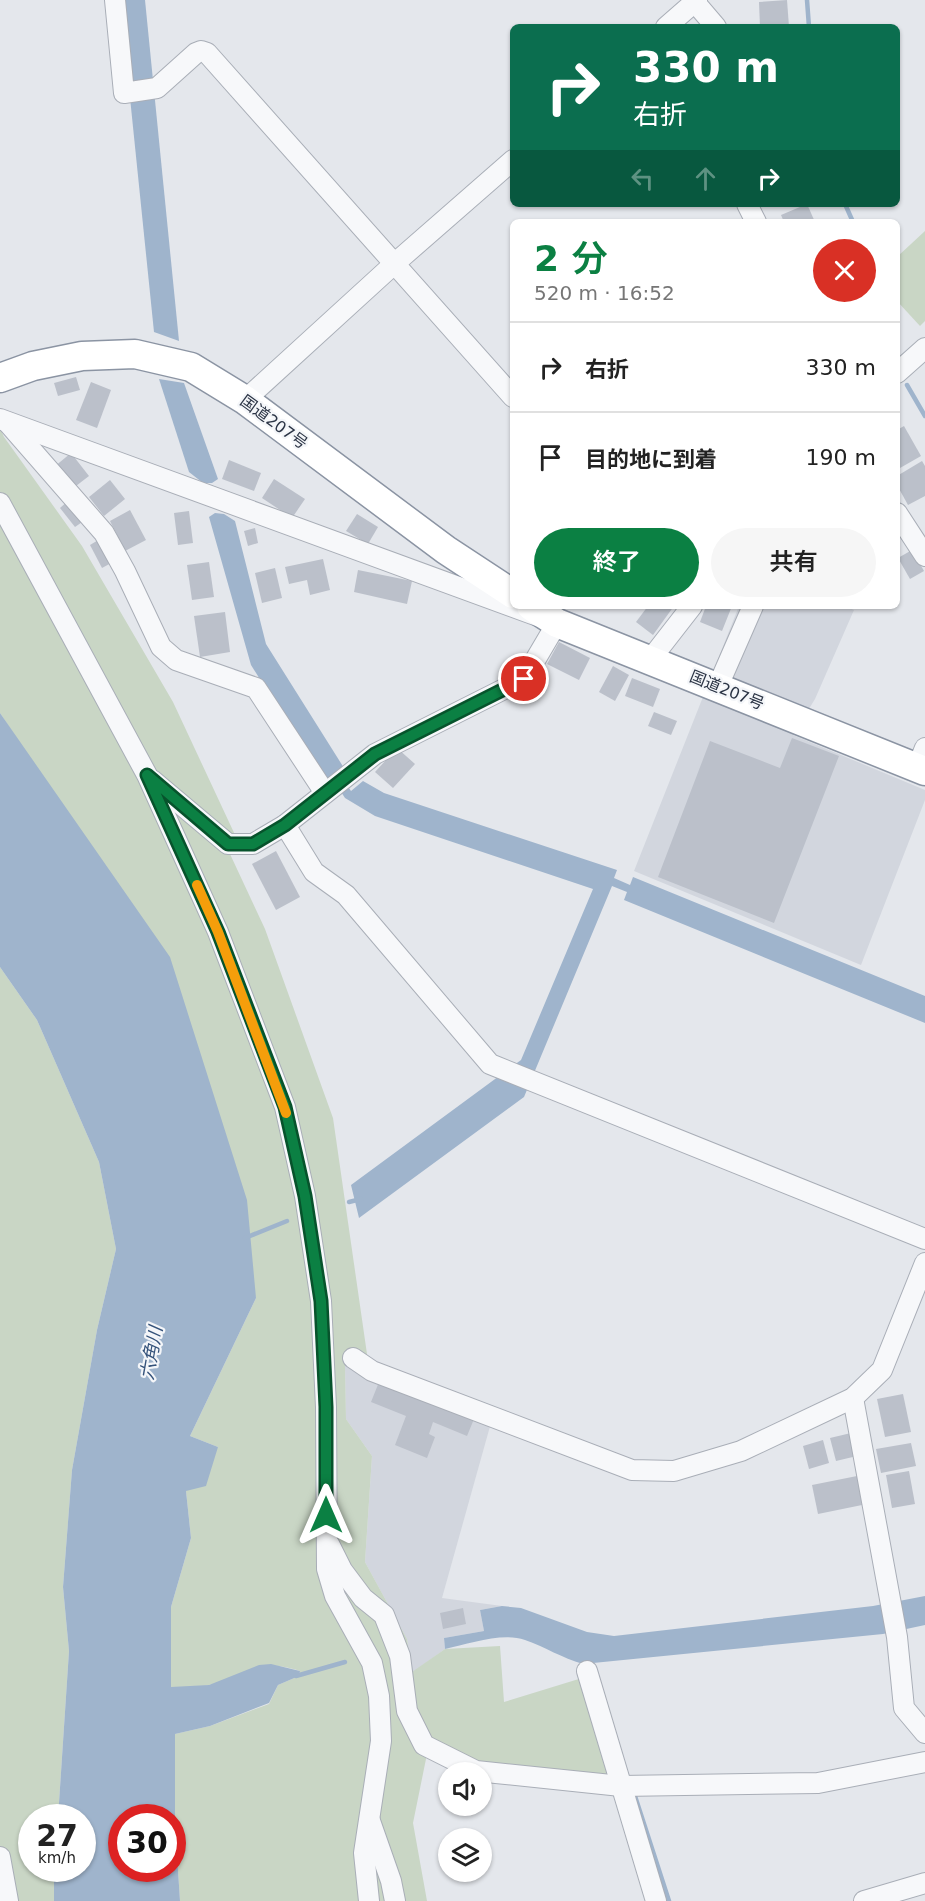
<!DOCTYPE html>
<html lang="ja">
<head>
<meta charset="utf-8">
<style>
  body { margin:0; font-family:"DejaVu Sans","Noto Sans JP",sans-serif; background:#f6f6f6; color:#222; height:100vh; display:flex; flex-direction:column; font-size:22px; white-space:nowrap }
  * { box-sizing:border-box; margin:0 }
  p { font-size:20px; color:#767676 }
  .icon { flex:none; width:33px; height:33px; fill:none; stroke:currentColor; stroke-width:2; stroke-linecap:round; stroke-linejoin:round }
  .map { position:relative; flex:1; overflow:hidden }
  .side { position:absolute; left:510px; top:219px; width:390px; height:390px; display:flex; flex-direction:column; background:#fff; border-radius:9px; box-shadow:0 2px 4px #0004 }
  .side>* { flex:none }
  .banner { position:absolute; left:510px; top:24px; width:390px; height:183px; border-radius:9px; box-shadow:0 2px 4px #0004; background:#0b6e4f; color:#fff; overflow:hidden }
  .tools { position:absolute; left:438px; top:1762px; display:grid; gap:12px }
  .tools a { display:grid; place-items:center; width:54px; height:54px; border-radius:50%; background:#fff; box-shadow:0 2px 4px #0004; font-size:30px }
  .speed { position:absolute; left:18px; top:1804px; display:flex; gap:12px; font-size:30px; font-weight:700; text-align:center }
  .speed>* { display:grid; place-content:center; width:78px; height:78px; border-radius:50%; background:#fff; box-shadow:0 2px 4px #0004; line-height:1 }
  .speed small { font-size:15px; font-weight:400 }
  .speed .limit { border:9px solid #d22; background:#fff; color:#111 }
  .pin { position:absolute; display:grid; place-items:center; width:51px; height:51px; color:#fff; margin:-26px; border:3px solid #fff; border-radius:50%; box-shadow:0 2px 6px #0007 }
  .me { position:absolute; width:66px; margin:-33px; rotate:0deg; stroke-linejoin:round; filter:drop-shadow(0 0 4px #0008) }
  .turn { display:flex; align-items:center; gap:21px; height:126px; padding:0 24px; font-size:27px }
  .turn .icon { width:78px; height:78px; stroke-width:2.5 }
  .turn b { display:block; font-size:42px; line-height:51px }
  .lanes { display:flex; align-items:center; height:57px; padding:0 24px; background:#0003; justify-content:center; gap:30px; direction:ltr }
  .lanes .off { opacity:.35 }
  .round { display:grid; place-items:center; flex:none; width:63px; height:63px; border-radius:32px; background:#f6f6f6 }
  .headline { display:flex; align-items:center; justify-content:space-between; height:102px; padding:0 24px }
  h1 { font-size:36px; font-weight:600; line-height:45px; color:#0b8043 }
  .button { display:flex; gap:12px; margin-top:auto; padding:12px 24px }
  .button a { flex:1; height:69px; border-radius:36px; background:#0b8043; color:#fff; font-size:24px; font-weight:600; line-height:69px; text-align:center }
  .button a+a { background:#f6f6f6; color:#222 }
  ul { padding:0; list-style:none }
  li { display:flex; align-items:center; gap:18px; height:90px; padding:0 24px; border-top:2px solid #e0e0e0 }
  li div { flex:1 }
  li b { display:block; font-size:22px }
  li em { font-style:normal }
  .map>svg:first-child { display:block }
  .built { fill:#d2d6de }
  .green { fill:#c9d6c5 }
  .water { fill:#9fb4cc; fill-rule:evenodd }
  .lines { fill:none; stroke-linecap:round; stroke-linejoin:round }
  .stream { stroke:#9fb4cc; stroke-width:4.5 }
  .building { fill:#bbc0ca }
  .minor-casing { stroke:#a9aeb7; stroke-width:22 }
  .highway-casing { stroke:#8b94a3; stroke-width:31 }
  .minor { stroke:#f7f8fa; stroke-width:20 }
  .highway { stroke:#fff; stroke-width:28 }
  .route-casing { stroke:#07532c; stroke-width:15 }
  .route { stroke:#0b8043; stroke-width:10 }
  .slow { stroke:#f59e0b; stroke-width:10 }
  .labels { text-anchor:middle; dominant-baseline:central; stroke-width:4.5; stroke-linejoin:round; paint-order:stroke }
  .street-label { font-size:16px; fill:#2b3445; stroke:#f4f6f9 }
  .water-label { font-size:18px; font-style:italic; fill:#34527a; stroke:#f4f6f9 }
</style>
</head>
<body>
<div class="map">
<svg width="925" height="1901" viewBox="0 0 925 1901">
  <rect width="100%" height="100%" fill="#e4e7ec"/>
  <g class="built">
    <path d="M 739,606 L 844,606 L 854,610 L 815,699 L 793,735 L 925,790 L 925,800 L 861,965 L 634,871 Z"/>
    <path d="M 368,1361 L 494,1412 L 442,1598 L 502,1606 L 480,1610 L 484,1631 L 444,1638 L 445,1649 L 412,1673 L 407,1639 L 365,1562 L 372,1456 L 346,1419 L 345,1364 Z"/>
  </g>
  <g class="green">
    <path d="M 925,231 L 925,321 L 920,326 L 897,301 L 897,257 Z"/>
    <path d="M 0,428 L 4,437 L 82,546 L 173,702 L 236,837 L 230,854 L 265,929 L 333,1118 L 368,1361 L 345,1364 L 346,1419 L 372,1456 L 365,1562 L 407,1639 L 412,1672 L 445,1649 L 500,1646 L 504,1702 L 582,1678 L 614,1779 L 485,1764 L 427,1754 L 413,1823 L 427,1901 L 180,1901 L 175,1824 L 175,1734 L 210,1726 L 269,1704 L 278,1685 L 299,1676 L 300,1671 C 251,1656 251,1676 209,1685 C 197,1688 183,1687 171,1688 L 171,1607 L 191,1538 L 186,1491 L 218,1447 L 190,1436 L 256,1298 L 43,778 L 0,713 Z"/>
    <path d="M 0,967 L 37,1020 L 99,1162 L 116,1249 L 97,1330 L 72,1470 L 63,1587 L 69,1651 L 58,1818 L 32,1818 L 32,1869 L 54,1869 L 54,1901 L 0,1901 Z"/>
  </g>
  <g class="water">
    <path d="M 120,0 L 145,0 L 179,341 L 154,332 Z"/>
    <path d="M 159,379 L 184,383 L 218,479 L 212,483 L 203,483 L 189,472 Z"/>
    <path d="M 215,513 L 224,514 L 235,521 L 266,644 L 344,768 L 338,772 L 351,791 L 363,781 L 384,793 L 617,870 L 614,878 L 630,885 L 633,877 L 925,996 L 925,1023 L 624,900 L 627,892 L 612,886 L 524,1097 L 359,1218 L 351,1185 L 521,1060 L 593,889 L 375,816 L 345,798 L 332,778 L 325,782 L 251,665 L 209,517 Z"/>
    <path d="M 0,713 L 170,957 L 247,1200 L 256,1298 L 190,1436 L 218,1447 L 206,1486 L 186,1491 L 191,1538 L 171,1607 L 171,1687 L 209,1685 L 259,1665 L 271,1664 L 300,1671 L 299,1676 L 278,1685 L 269,1703 L 210,1726 L 175,1734 L 175,1824 L 180,1901 L 54,1901 L 54,1869 L 82,1869 L 82,1818 L 58,1818 L 69,1651 L 63,1587 L 72,1470 L 97,1330 L 116,1249 L 99,1162 L 37,1020 L 0,967 ZM 122,1818 L 172,1818 L 172,1869 L 122,1869 Z"/>
    <path d="M 925,1596 L 925,1625 L 883,1634 L 583,1664 C 562,1658 545,1647 525,1640 C 502,1632 469,1644 445,1649 L 444,1638 L 484,1631 L 480,1610 L 502,1606 L 521,1608 L 587,1632 L 614,1636 L 873,1606 Z"/>
  </g>
  <g class="lines">
    <g class="stream">
      <path d="M 807,0 L 809,27"/>
      <path d="M 845,204 L 853,222"/>
      <path d="M 907,385 L 925,416"/>
      <path d="M 349,1202 L 361,1199"/>
      <path d="M 245,1238 L 287,1221"/>
      <path d="M 296,1676 L 345,1662"/>
      <path d="M 634,1793 L 669,1901"/>
    </g>
  </g>
  <g class="building">
    <path d="M 787,0 L 789,27 L 760,27 L 759,2 Z"/>
    <path d="M 807,204 L 815,222 L 784,222 L 781,215 Z"/>
    <path d="M 76,377 L 80,390 L 58,396 L 54,383 Z"/>
    <path d="M 91,382 L 111,390 L 97,428 L 76,420 Z"/>
    <path d="M 904,426 L 921,456 L 900,468 L 897,462 L 897,430 Z"/>
    <path d="M 71,453 L 89,476 L 72,489 L 54,467 Z"/>
    <path d="M 229,460 L 261,473 L 254,491 L 222,479 Z"/>
    <path d="M 922,461 L 925,466 L 925,496 L 908,505 L 897,485 L 897,476 Z"/>
    <path d="M 274,479 L 305,499 L 292,518 L 262,498 Z"/>
    <path d="M 110,480 L 125,499 L 104,516 L 89,497 Z"/>
    <path d="M 69,500 L 85,520 L 75,527 L 60,508 Z"/>
    <path d="M 130,510 L 146,540 L 125,551 L 110,521 Z"/>
    <path d="M 189,511 L 193,543 L 178,545 L 174,513 Z"/>
    <path d="M 357,514 L 378,527 L 368,544 L 346,531 Z"/>
    <path d="M 255,528 L 258,543 L 248,546 L 244,531 Z"/>
    <path d="M 100,539 L 113,562 L 102,568 L 90,545 Z"/>
    <path d="M 912,550 L 924,571 L 910,579 L 898,558 Z"/>
    <path d="M 323,559 L 330,590 L 310,595 L 307,580 L 289,584 L 285,567 Z"/>
    <path d="M 209,562 L 214,597 L 192,600 L 187,565 Z"/>
    <path d="M 275,568 L 282,598 L 262,603 L 255,573 Z"/>
    <path d="M 358,570 L 412,581 L 407,604 L 354,592 Z"/>
    <path d="M 648,606 L 674,606 L 653,635 L 636,622 Z"/>
    <path d="M 706,606 L 732,606 L 722,631 L 700,622 Z"/>
    <path d="M 225,612 L 230,652 L 200,657 L 194,616 Z"/>
    <path d="M 559,642 L 590,658 L 579,680 L 547,664 Z"/>
    <path d="M 613,666 L 629,675 L 615,701 L 599,692 Z"/>
    <path d="M 632,678 L 660,689 L 653,707 L 625,696 Z"/>
    <path d="M 654,712 L 677,721 L 671,735 L 648,726 Z"/>
    <path d="M 792,738 L 839,756 L 774,923 L 658,877 L 710,741 L 780,768 Z"/>
    <path d="M 397,748 L 415,764 L 393,788 L 375,772 Z"/>
    <path d="M 276,851 L 300,897 L 276,910 L 252,864 Z"/>
    <path d="M 379,1382 L 474,1419 L 467,1436 L 433,1422 L 429,1434 L 435,1437 L 427,1458 L 395,1445 L 406,1416 L 371,1402 Z"/>
    <path d="M 903,1394 L 911,1432 L 885,1437 L 877,1399 Z"/>
    <path d="M 851,1433 L 857,1456 L 836,1461 L 830,1438 Z"/>
    <path d="M 823,1440 L 829,1463 L 809,1469 L 803,1446 Z"/>
    <path d="M 911,1443 L 916,1466 L 881,1473 L 876,1449 Z"/>
    <path d="M 909,1471 L 915,1504 L 892,1508 L 886,1475 Z"/>
    <path d="M 857,1476 L 862,1505 L 818,1514 L 812,1485 Z"/>
    <path d="M 463,1608 L 466,1624 L 443,1629 L 440,1613 Z"/>
  </g>
  <g class="lines">
    <g class="minor-casing">
      <g id="minor">
        <path d="M 115,0 L 124,93 L 157,88 L 196,53 L 201,51 L 207,53 L 513,397"/>
        <path d="M 693,0 L 716,27"/>
        <path d="M 666,27 L 697,0"/>
        <path d="M 747,204 L 756,222"/>
        <path d="M 897,373 L 925,348"/>
        <path d="M 245,400 L 394,264 L 513,160"/>
        <path d="M 0,419 L 557,623 L 524,679 L 375,754 L 285,825 L 253,844 L 228,844 L 152,780"/>
        <path d="M 8,423 L 104,533 L 125,571 L 161,647 L 176,660 L 256,688 L 325,793"/>
        <path d="M 0,503 L 147,775 L 218,932 L 285,1107 L 305,1196 L 321,1301 L 326,1407 L 327,1569 L 335,1596 L 372,1663 L 379,1696 L 381,1741 L 364,1853 L 369,1901"/>
        <path d="M 897,513 L 925,556"/>
        <path d="M 650,660 L 692,606"/>
        <path d="M 718,686 L 753,606"/>
        <path d="M 917,768 L 925,748"/>
        <path d="M 285,825 L 314,872 L 346,895 L 490,1064 L 925,1239"/>
        <path d="M 353,1358 L 372,1371 L 632,1470 L 674,1471 L 741,1451 L 853,1398 L 882,1370 L 925,1263"/>
        <path d="M 853,1398 L 897,1637 L 904,1708 L 925,1733"/>
        <path d="M 329,1544 L 342,1570 L 363,1598 L 384,1615 L 400,1656 L 407,1711 L 424,1745 L 476,1771 L 621,1786 L 818,1783 L 925,1762"/>
        <path d="M 587,1671 L 656,1901"/>
        <path d="M 370,1821 L 391,1881 L 395,1901"/>
        <path d="M 0,1857 L 8,1901"/>
        <path d="M 864,1901 L 925,1883"/>
      </g>
    </g>
    <g class="highway-casing">
      <g id="highway">
        <path d="M 0,378 L 33,366 L 82,356 L 135,354 L 191,367 L 245,400 L 446,550 L 513,594"/>
        <path d="M 531,606 L 557,623 L 925,771"/>
      </g>
    </g>
    <use href="#minor" class="minor"/>
    <use href="#highway" class="highway"/>
  </g>
  <g class="lines">
    <g class="route-casing">
      <path id="route" d="M 326,1515 L 326,1407 L 321,1301 L 305,1196 L 285,1107 L 218,932 L 147,775 L 228,844 L 253,844 L 285,825 L 375,754 L 524,679"/>
    </g>
    <use href="#route" class="route"/>
    <path class="slow" d="M 197,885 L 218,932 L 286,1113"/>
  </g>
  <g class="labels">
    <g class="street-label">
      <text transform="translate(274 422) rotate(36)">国道207号</text>
      <text transform="translate(727 690) rotate(22)">国道207号</text>
    </g>
    <g class="water-label">
      <text transform="translate(151 1353) rotate(-80)">六角川</text>
    </g>
  </g>
</svg>
<div class="tools">
<a><svg class="icon" aria-label="sound" viewBox="0 0 24 24"><path d="M4 9h4l5-4v14l-5-4H4zM17 9q2 3 0 6"/></svg></a>
<a><svg class="icon" aria-label="layers" viewBox="0 0 24 24"><path d="M12 4l9 5-9 5-9-5zM3 14l9 5 9-5"/></svg></a>
</div>
<div class="speed"><div>27<small>km/h</small></div><div class="limit">30</div></div>
<div class="pin" style="left:524px;top:679px;background:#d93025"><svg class="icon" aria-label="arrive" viewBox="0 0 24 24"><path d="M6 21V4h12l-3 4 3 4H6"/></svg></div>
<svg class="me" style="left:326px;top:1515px" viewBox="-20 -20 40 40"><path d="M0-17L14 15 0 8-14 15z" fill="#0b8043" stroke="#fff" stroke-width="4"/></svg>
<div class="banner">
<div class="turn"><svg class="icon" aria-label="right" viewBox="0 0 24 24"><path d="M7 20v-9h11M14 6l5 5-5 5"/></svg><div><b>330 m</b>右折</div></div>
<div class="lanes"><svg class="icon off" aria-label="left" viewBox="0 0 24 24"><path d="M17 20v-9H6M10 6l-5 5 5 5"/></svg><svg class="icon off" aria-label="ahead" viewBox="0 0 24 24"><path d="M12 20V5M6 11l6-6 6 6"/></svg><svg class="icon" aria-label="right" viewBox="0 0 24 24"><path d="M7 20v-9h11M14 6l5 5-5 5"/></svg></div>
</div>
<section class="side">
<div class="headline"><div><h1>2 分</h1><p>520 m · 16:52</p></div><a class="round" style="background:#d93025;color:#fff"><svg class="icon" aria-label="close" viewBox="0 0 24 24"><path d="M6 6l12 12M18 6L6 18"/></svg></a></div>
<ul>
<li><svg class="icon" aria-label="right" viewBox="0 0 24 24"><path d="M7 20v-9h11M14 6l5 5-5 5"/></svg><div><b>右折</b></div><em>330 m</em></li>
<li><svg class="icon" aria-label="arrive" viewBox="0 0 24 24"><path d="M6 21V4h12l-3 4 3 4H6"/></svg><div><b>目的地に到着</b></div><em>190 m</em></li>
</ul>
<div class="button"><a>終了</a><a>共有</a></div>
</section>
</div>
</body>
</html>
